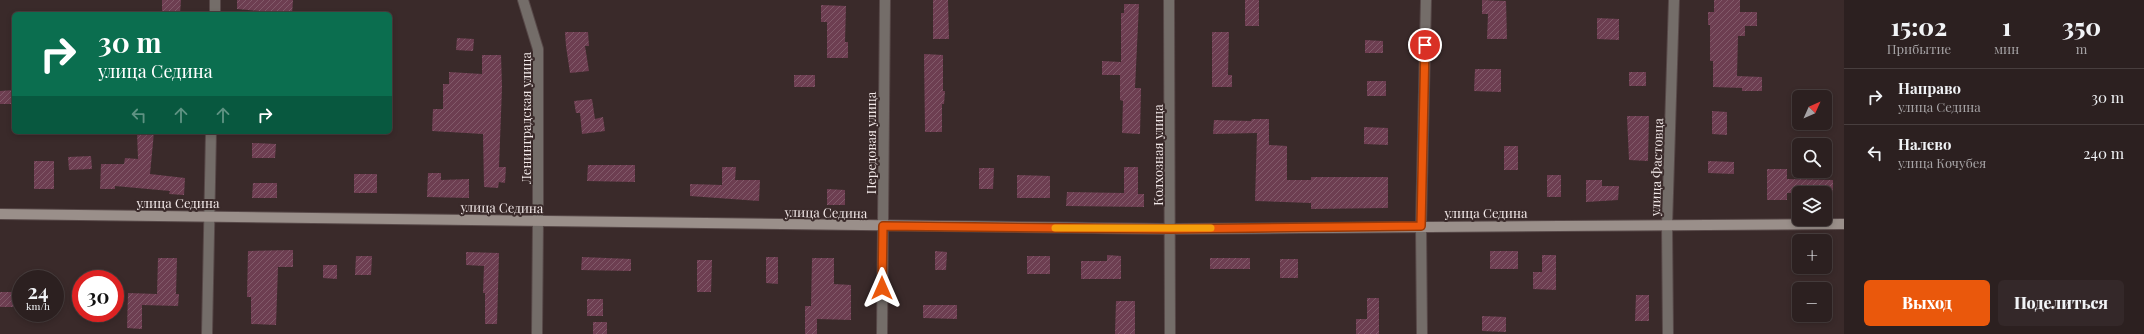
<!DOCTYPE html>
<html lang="ru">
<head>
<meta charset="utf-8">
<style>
  body { margin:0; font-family:"Playfair Display",serif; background:#342829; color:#f1f3f6; height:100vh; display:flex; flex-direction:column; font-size:15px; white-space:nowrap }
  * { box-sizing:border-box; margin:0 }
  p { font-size:13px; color:#a6a3a5 }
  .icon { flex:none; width:22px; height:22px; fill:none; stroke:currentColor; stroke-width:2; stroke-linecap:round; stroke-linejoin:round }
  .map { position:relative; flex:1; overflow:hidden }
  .panel { display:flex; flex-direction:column; background:#2c2020; width:300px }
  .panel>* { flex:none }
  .top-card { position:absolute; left:12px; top:12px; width:380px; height:122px; border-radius:6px; box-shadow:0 2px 6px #0003,0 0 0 1px #483e3e; background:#0b6e4f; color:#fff; overflow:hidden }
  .needle { width:26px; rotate:45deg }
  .fabs { position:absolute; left:1792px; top:90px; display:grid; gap:8px }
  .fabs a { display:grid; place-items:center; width:40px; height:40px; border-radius:6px; background:#2c2020; box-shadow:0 2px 6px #0003,0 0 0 1px #483e3e; font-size:20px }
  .speed { position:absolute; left:12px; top:270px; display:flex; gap:8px; font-size:20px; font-weight:700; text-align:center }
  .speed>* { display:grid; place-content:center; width:52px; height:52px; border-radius:50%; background:#2c2020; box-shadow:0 2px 6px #0003,0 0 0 1px #483e3e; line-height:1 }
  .speed small { font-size:10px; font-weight:400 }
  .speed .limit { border:6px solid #d22; background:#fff; color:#111 }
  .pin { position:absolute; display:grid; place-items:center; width:34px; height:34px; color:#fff; margin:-17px; border:2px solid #fff; border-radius:50%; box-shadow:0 1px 4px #0007 }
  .me { position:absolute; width:44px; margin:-22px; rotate:0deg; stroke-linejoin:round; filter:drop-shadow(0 0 3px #0008) }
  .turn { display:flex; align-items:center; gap:14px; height:84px; padding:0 20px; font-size:18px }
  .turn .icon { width:52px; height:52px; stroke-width:2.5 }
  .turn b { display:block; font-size:28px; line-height:34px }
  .lanes { display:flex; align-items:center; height:38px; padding:0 20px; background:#0003; justify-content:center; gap:20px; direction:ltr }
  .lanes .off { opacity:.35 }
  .eta { display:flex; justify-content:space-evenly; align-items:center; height:68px; text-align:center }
  .eta b { font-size:24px; font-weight:800; line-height:28px }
  .button { display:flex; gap:8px; margin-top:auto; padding:8px 20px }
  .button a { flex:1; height:46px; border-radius:6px; background:#ea580c; color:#fff; font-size:16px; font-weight:800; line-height:46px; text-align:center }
  .button a+a { background:#342829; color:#f1f3f6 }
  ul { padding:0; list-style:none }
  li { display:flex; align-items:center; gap:12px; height:56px; padding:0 20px; border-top:1px solid #483e3e }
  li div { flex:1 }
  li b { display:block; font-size:15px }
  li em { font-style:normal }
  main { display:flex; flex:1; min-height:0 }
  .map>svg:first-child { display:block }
  .building { fill:url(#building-hatch) }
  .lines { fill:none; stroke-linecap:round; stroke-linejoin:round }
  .minor-casing { stroke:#574848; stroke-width:12 }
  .tertiary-casing { stroke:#574848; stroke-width:12 }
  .secondary-casing { stroke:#574848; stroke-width:12 }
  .minor { stroke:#746d69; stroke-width:10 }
  .tertiary { stroke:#746d69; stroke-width:10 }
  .secondary { stroke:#9a8f8a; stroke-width:10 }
  .route-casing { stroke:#983908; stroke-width:10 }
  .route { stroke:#ea580c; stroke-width:7 }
  .slow { stroke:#f59e0b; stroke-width:7 }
  .labels { text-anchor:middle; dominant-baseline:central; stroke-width:4; stroke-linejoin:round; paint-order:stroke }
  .street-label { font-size:13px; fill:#f2e8e8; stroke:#3a2a2a }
</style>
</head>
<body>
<main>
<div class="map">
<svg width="1844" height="334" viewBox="0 0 1844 334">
  <defs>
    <pattern id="building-hatch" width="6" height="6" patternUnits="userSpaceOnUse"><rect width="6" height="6" fill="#6d3e51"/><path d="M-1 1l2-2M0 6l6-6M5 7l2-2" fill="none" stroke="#825a6a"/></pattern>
  </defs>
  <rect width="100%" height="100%" fill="#3a2a2a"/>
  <g class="building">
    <path d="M 162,0 L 181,0 L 180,14 L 162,14 Z"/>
    <path d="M 237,0 L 293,0 L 292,14 L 237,9 Z"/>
    <path d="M 933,0 L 948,0 L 949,39 L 933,39 Z"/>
    <rect x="1245" y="0" width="14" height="26"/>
    <path d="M 1482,0 L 1506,1 L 1507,39 L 1487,39 L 1488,14 L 1482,14 Z"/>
    <path d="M 1714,0 L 1740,0 L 1740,12 L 1757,12 L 1757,26 L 1745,26 L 1745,36 L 1738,36 L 1737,76 L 1762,77 L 1762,91 L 1742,91 L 1742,88 L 1713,87 L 1713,61 L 1710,61 L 1710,25 L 1708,25 L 1708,12 L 1714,12 Z"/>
    <path d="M 1124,4 L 1139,4 L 1135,88 L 1141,88 L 1140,134 L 1122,133 L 1123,101 L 1120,100 L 1120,75 L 1102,75 L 1102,61 L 1121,62 L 1121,13 L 1124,13 Z"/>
    <path d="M 821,5 L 846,6 L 845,42 L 848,42 L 848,58 L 827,58 L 827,22 L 821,22 Z"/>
    <path d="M 1597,18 L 1619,19 L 1619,40 L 1597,39 Z"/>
    <path d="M 565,32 L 588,32 L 589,46 L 585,46 L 589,71 L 570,73 L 566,46 Z"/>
    <path d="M 1212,32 L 1229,32 L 1228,75 L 1232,75 L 1232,87 L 1212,87 Z"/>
    <path d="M 457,38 L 474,39 L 473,51 L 456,50 Z"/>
    <path d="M 1365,40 L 1383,41 L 1383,53 L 1365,53 Z"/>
    <path d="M 924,54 L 943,55 L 943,91 L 945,91 L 944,104 L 942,104 L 942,132 L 925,132 Z"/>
    <path d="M 482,55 L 501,55 L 502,87 L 499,167 L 506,167 L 505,183 L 499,182 L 498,188 L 484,187 L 483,134 L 432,131 L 433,109 L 443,109 L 443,84 L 449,84 L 449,72 L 482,74 Z"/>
    <path d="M 1475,69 L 1501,69 L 1501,92 L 1474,91 Z"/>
    <rect x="1629" y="72" width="17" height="14"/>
    <rect x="794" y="75" width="21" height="12"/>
    <rect x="1367" y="81" width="19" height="15"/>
    <path d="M 14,90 L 14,104 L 0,104 L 0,91 Z"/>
    <path d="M 592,99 L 595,119 L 603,117 L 605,131 L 582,134 L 580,113 L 576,113 L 574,101 Z"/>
    <path d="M 1712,111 L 1727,112 L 1727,135 L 1712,134 Z"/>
    <path d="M 1627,116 L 1649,116 L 1648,161 L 1629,160 Z"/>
    <path d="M 1252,119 L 1269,119 L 1269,145 L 1287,146 L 1287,180 L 1311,180 L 1311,177 L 1388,177 L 1388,208 L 1311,209 L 1311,203 L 1255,201 L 1257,133 L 1213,134 L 1214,120 L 1251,121 Z"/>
    <path d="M 1364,127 L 1388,128 L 1388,145 L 1364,144 Z"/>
    <path d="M 137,132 L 154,132 L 150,174 L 185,178 L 184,195 L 169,194 L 170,191 L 115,186 L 115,189 L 100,189 L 101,164 L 124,164 L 125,158 L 138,159 Z"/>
    <path d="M 252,143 L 276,144 L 275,158 L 252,158 Z"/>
    <rect x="1504" y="146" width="14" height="24"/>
    <path d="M 91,156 L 92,169 L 69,170 L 68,157 Z"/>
    <rect x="34" y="161" width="20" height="28"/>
    <path d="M 1708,161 L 1734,162 L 1734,174 L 1708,173 Z"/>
    <path d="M 588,165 L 635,165 L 635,182 L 587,181 Z"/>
    <path d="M 722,167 L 736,167 L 735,180 L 760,180 L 759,201 L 690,196 L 690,184 L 722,185 Z"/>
    <path d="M 1124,167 L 1138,167 L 1138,194 L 1144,194 L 1144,207 L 1066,206 L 1067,192 L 1124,193 Z"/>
    <path d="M 979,168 L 994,168 L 993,189 L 979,189 Z"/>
    <path d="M 1767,169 L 1787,169 L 1787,179 L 1833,180 L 1833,193 L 1787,193 L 1787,200 L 1767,200 Z"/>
    <path d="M 428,173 L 441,173 L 441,180 L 469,179 L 469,198 L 427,197 Z"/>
    <rect x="354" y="174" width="23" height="19"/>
    <path d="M 1017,175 L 1050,176 L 1050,198 L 1017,198 Z"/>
    <rect x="1547" y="175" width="14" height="22"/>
    <path d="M 1586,180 L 1602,180 L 1602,186 L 1619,186 L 1618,200 L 1586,202 Z"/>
    <path d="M 253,183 L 277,183 L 277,198 L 252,198 Z"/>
    <path d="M 827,189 L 845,190 L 845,205 L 827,205 Z"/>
    <path d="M 293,250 L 293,267 L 278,267 L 276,325 L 251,324 L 251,297 L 247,297 L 248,251 Z"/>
    <path d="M 935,251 L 947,252 L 946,270 L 935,270 Z"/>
    <rect x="1490" y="251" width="28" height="18"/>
    <path d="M 466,252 L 499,253 L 497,324 L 485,324 L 485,293 L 483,293 L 484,266 L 466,265 Z"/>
    <path d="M 1107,255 L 1121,256 L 1121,279 L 1081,279 L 1081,261 L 1107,261 Z"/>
    <path d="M 1542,255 L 1556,255 L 1556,290 L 1533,289 L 1533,272 L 1542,272 Z"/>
    <path d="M 356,256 L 372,256 L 371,275 L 355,275 Z"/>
    <rect x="1027" y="256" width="23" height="18"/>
    <path d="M 582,257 L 631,259 L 631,271 L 581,270 Z"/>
    <path d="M 766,257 L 778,257 L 778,284 L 766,283 Z"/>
    <path d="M 158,258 L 177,258 L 176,294 L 179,294 L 178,306 L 142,305 L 142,329 L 127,328 L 128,293 L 157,294 Z"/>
    <path d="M 812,258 L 834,258 L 834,284 L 851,285 L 851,320 L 817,319 L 817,334 L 805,334 L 805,306 L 811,306 Z"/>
    <rect x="1210" y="258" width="40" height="11"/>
    <rect x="1280" y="259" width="18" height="19"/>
    <path d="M 697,260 L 712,260 L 711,292 L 697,292 Z"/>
    <path d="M 323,265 L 337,265 L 337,279 L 323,278 Z"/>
    <rect x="0" y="292" width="21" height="15"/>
    <path d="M 1636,295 L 1649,295 L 1649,321 L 1635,321 Z"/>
    <path d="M 1367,298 L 1379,298 L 1379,334 L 1356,334 L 1356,319 L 1367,319 Z"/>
    <rect x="587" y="299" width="16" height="17"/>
    <path d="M 1116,301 L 1135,301 L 1135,334 L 1115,334 Z"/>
    <path d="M 923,305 L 957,305 L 957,319 L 923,318 Z"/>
    <path d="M 1482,316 L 1506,317 L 1506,332 L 1482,331 Z"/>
    <rect x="593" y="322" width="14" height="12"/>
  </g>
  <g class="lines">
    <g class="minor-casing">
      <g id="minor">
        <path d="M 523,0 L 538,49 L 538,221"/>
        <path d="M 1169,0 L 1170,334"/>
        <path d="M 215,14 L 215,0"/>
        <path d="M 207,334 L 211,132"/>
        <path d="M 882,334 L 885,0"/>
        <path d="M 1422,334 L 1421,226 L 1426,0"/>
        <path d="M 1668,334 L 1667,225 L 1674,0"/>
      </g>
    </g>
    <g class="tertiary-casing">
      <path id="tertiary" d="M 537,334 L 538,221"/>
    </g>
    <g class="secondary-casing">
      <path id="secondary" d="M 0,214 L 1170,229 L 1844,224"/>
    </g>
    <use href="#minor" class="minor"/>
    <use href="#tertiary" class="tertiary"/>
    <use href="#secondary" class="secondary"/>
  </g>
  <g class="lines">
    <g class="route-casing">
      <path id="route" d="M 882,288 L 883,226 L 1170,229 L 1421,226 L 1425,45"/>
    </g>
    <use href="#route" class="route"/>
    <path class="slow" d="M 1055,228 L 1211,228"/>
  </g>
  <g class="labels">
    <g class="street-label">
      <text transform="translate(525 118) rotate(-90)">Ленинградская улица</text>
      <text transform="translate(870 143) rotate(-90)">Передовая улица</text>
      <text transform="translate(1157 155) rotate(-90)">Колхозная улица</text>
      <text transform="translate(1656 167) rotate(-88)">улица Фастовца</text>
      <text x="178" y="202">улица Седина</text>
      <text transform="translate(502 207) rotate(1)">улица Седина</text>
      <text transform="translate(826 212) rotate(1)">улица Седина</text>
      <text x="1486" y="212">улица Седина</text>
    </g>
  </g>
</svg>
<div class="fabs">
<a><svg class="needle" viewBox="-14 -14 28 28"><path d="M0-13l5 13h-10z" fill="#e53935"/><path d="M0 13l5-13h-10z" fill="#a6a3a5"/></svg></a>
<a><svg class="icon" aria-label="search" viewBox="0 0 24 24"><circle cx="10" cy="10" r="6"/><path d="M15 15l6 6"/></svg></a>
<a><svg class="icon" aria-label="layers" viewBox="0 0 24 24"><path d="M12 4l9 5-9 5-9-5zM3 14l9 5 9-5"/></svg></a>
<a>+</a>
<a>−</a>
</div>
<div class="speed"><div>24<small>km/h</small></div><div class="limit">30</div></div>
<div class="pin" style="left:1425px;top:45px;background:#d93025"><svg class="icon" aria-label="arrive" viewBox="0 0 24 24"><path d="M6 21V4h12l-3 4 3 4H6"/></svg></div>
<svg class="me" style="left:882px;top:288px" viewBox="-20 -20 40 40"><path d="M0-17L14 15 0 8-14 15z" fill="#ea580c" stroke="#fff" stroke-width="4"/></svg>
<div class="top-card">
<div class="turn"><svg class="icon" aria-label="right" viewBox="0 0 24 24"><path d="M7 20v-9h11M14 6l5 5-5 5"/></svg><div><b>30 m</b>улица Седина</div></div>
<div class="lanes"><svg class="icon off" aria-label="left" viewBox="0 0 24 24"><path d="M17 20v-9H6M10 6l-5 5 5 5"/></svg><svg class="icon off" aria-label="ahead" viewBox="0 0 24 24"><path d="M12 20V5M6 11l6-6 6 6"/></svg><svg class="icon off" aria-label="ahead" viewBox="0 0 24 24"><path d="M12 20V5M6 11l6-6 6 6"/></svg><svg class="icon" aria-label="right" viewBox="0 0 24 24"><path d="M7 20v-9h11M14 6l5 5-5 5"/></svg></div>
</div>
</div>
<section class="panel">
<div class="eta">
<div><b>15:02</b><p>Прибытие</p></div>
<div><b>1</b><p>мин</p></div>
<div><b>350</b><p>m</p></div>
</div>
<ul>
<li><svg class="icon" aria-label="right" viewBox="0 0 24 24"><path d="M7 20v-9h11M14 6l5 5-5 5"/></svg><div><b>Направо</b><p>улица Седина</p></div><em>30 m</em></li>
<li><svg class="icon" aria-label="left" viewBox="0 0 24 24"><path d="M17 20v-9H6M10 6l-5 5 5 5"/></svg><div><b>Налево</b><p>улица Кочубея</p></div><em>240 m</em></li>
</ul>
<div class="button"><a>Выход</a><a>Поделиться</a></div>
</section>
</main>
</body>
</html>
